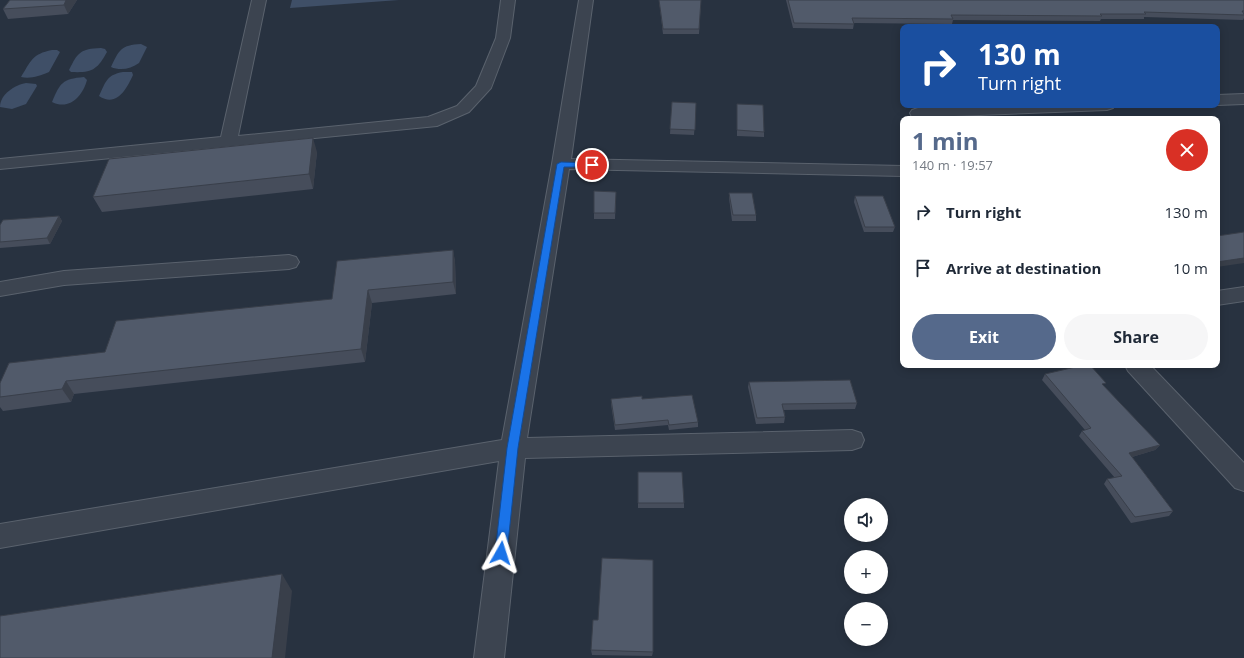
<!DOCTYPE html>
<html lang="en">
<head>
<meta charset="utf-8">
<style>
  body { margin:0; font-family:"Open Sans",sans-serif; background:#f6f6f7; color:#1f2937; height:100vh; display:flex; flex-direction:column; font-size:15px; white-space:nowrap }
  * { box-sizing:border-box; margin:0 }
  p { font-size:13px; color:#747a83 }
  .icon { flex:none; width:22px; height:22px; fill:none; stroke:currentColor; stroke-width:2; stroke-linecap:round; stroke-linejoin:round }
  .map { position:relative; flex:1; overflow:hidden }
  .side { position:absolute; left:900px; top:116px; width:320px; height:252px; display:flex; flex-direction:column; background:#fff; border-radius:8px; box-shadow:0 2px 10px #0003 }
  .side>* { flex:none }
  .hud { position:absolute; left:900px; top:24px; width:320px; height:84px; border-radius:8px; box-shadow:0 2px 10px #0003; background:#1a4fa0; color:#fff; overflow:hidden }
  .tools { position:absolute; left:844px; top:498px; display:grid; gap:8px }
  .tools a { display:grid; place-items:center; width:44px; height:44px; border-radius:50%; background:#fff; box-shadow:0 2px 10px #0003; font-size:20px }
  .pin { position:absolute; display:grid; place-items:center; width:34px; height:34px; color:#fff; margin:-17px; border:2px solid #fff; border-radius:50%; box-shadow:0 1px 4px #0007 }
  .me { position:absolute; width:44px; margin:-22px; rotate:6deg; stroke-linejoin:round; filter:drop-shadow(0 0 3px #0008) }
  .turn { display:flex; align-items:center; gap:14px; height:84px; padding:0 12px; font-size:18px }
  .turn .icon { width:52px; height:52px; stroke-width:2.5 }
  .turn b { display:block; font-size:28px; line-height:34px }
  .round { display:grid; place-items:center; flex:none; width:42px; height:42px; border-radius:21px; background:#f6f6f7 }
  .overview { display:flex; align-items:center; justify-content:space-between; height:68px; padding:0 12px }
  h1 { font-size:24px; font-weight:700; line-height:30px; color:#55698b }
  .button { display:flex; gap:8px; margin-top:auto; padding:8px 12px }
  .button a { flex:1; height:46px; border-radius:24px; background:#55698b; color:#fff; font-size:16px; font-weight:700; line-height:46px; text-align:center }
  .button a+a { background:#f6f6f7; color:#1f2937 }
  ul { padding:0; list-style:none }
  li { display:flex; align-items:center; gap:12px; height:56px; padding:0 12px }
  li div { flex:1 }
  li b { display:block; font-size:15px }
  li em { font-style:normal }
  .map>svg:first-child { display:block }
  .water { fill:#3f4f67 }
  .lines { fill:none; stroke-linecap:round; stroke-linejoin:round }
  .minor-casing { stroke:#5a626d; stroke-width:2 }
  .minor { fill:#3c4450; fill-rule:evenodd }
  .wall { fill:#464d5b }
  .shaded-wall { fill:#393f4a }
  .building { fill:#515a6a; stroke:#393f4a }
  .route { fill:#1a73e8; stroke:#114b97 }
</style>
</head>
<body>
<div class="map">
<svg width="1244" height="658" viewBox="0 0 1244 658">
  <rect width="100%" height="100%" fill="#283240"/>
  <g class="water">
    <path d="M 292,0 L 399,0 L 290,8 Z"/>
    <path d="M 141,44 L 147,47 L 139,63 C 131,69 120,71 111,67 C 119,50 121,45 141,44 Z"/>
    <path d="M 101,48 L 105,49 L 107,52 C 97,70 92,73 71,72 L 69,70 C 78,52 80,49 101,48 Z"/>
    <path d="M 52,50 L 57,50 L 60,52 L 49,72 C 39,76 31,79 21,77 C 31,61 32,54 52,50 Z"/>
    <path d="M 123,72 L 132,72 L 133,75 C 127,88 117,108 99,96 C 106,82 106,75 123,72 Z"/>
    <path d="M 84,77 L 87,80 C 83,95 70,111 52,102 C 60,83 62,79 84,77 Z"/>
    <path d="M 26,83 L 36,84 L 37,86 L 26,104 L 12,109 L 0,107 C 0,94 15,85 26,83 Z"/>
  </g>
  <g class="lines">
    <g class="minor-casing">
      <g id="minor">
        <path d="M 252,0 L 266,0 L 238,136 L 428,117 L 457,106 L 476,86 L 496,38 L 501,0 L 515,0 L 510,38 L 491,88 L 469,112 L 437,126 L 0,169 L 0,159 L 221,137 Z"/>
        <path d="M 579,0 L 593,0 L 571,159 L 903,166 L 903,176 L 569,169 L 527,438 L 852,430 L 861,433 L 864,440 L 861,447 L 852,450 L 525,458 L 504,658 L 474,658 L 499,461 L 0,548 L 0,524 L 502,440 L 552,164 Z"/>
        <path d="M 1244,94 L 1244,104 L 1217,105 L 1217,95 Z"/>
        <path d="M 992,105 L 1115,105 L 1113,108 L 1107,110 L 928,117 L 929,119 L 913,119 L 910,113 L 912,110 L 918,108 Z"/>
        <path d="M 289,255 L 296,257 L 299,262 L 296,267 L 289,269 L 64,285 L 0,296 L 0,282 L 64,271 Z"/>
        <path d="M 1244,287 L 1244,301 L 1217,305 L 1217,291 Z"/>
        <path d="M 1125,365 L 1150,365 L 1244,463 L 1244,491 L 1235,488 L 1128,371 Z"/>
      </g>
    </g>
    <use href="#minor" class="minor"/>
  </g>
  <g class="wall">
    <path d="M 10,0 L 77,0 L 68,14 L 8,19 L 3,9 Z"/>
    <path d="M 659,0 L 701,0 L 699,34 L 663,34 Z"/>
    <path d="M 786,0 L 1244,0 L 1244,18 L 1243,20 L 1144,17 L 1144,19 L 1101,19 L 1100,21 L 953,20 L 952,24 L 854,23 L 853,29 L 793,28 Z"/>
    <path d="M 672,102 L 696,103 L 694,135 L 670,134 Z"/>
    <path d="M 737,104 L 764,132 L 764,137 L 737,136 Z"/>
    <path d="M 317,152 L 313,189 L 102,212 L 93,197 Z"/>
    <path d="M 594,191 L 616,192 L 615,219 L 594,219 Z"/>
    <path d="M 729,193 L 756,215 L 756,221 L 732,221 L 729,198 Z"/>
    <path d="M 855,196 L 895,227 L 893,232 L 864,232 L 854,202 Z"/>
    <path d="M 59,216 L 62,221 L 50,244 L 0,248 L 0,225 Z"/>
    <path d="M 453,250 L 455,262 L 456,294 L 372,303 L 365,362 L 74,394 L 71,402 L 3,411 L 0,407 L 0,383 L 332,299 Z"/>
    <path d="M 1045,374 L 1104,386 L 1160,445 L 1155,450 L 1132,457 L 1173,511 L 1169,516 L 1131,523 L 1104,484 L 1107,479 L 1115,478 L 1079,436 L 1082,431 L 1085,430 L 1042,380 Z"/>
    <path d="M 749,382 L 857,403 L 855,409 L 784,410 L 785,417 L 784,423 L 756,424 L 748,387 Z"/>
    <path d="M 611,399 L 642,399 L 698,422 L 698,427 L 669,430 L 668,425 L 615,430 L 611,404 Z"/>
    <path d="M 638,472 L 684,503 L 684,508 L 638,508 Z"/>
    <path d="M 591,650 L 653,652 L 652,656 L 592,655 Z"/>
  </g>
  <g class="shaded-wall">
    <path d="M 66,0 L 77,0 L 68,14 L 64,5 Z"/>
    <path d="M 313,138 L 317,152 L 313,189 L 309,174 Z"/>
    <path d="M 59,216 L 62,221 L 50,244 L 47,238 Z"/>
    <path d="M 453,250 L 455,262 L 456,294 L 453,282 Z"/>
    <path d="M 1244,258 L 1244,263 L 1217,267 L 1217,262 Z"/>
    <path d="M 368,290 L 372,303 L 365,362 L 361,349 Z"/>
    <path d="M 66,381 L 74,394 L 71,402 L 62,389 Z"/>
    <path d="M 1160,445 L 1155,450 L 1125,459 L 1129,453 Z"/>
    <path d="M 282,574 L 292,591 L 285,658 L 272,658 Z"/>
  </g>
  <g class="building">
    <path d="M 10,0 L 66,0 L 64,5 L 3,9 Z"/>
    <path d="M 659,0 L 701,0 L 699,29 L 663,29 Z"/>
    <path d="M 788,0 L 1244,0 L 1244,11 L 1242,11 L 1244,14 L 1244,15 L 1144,12 L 1146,14 L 1100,14 L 1102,16 L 951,15 L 953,19 L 852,18 L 854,24 L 794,23 Z"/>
    <path d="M 672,102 L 696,103 L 695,130 L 670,129 Z"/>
    <path d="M 737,104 L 763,105 L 764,132 L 737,130 Z"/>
    <path d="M 313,138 L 309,174 L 93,197 L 109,159 Z"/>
    <path d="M 594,191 L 616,192 L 615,213 L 594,213 Z"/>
    <path d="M 729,193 L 752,193 L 756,215 L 733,215 Z"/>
    <path d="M 855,196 L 883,196 L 895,227 L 865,227 Z"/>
    <path d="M 59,216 L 47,238 L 0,242 L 0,225 L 3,220 Z"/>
    <path d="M 1244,232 L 1244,258 L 1217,262 L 1217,236 Z"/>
    <path d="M 453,250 L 453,282 L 368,290 L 361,349 L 66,381 L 62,389 L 0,397 L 0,383 L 9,363 L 105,352 L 116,321 L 332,299 L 337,261 Z"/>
    <path d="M 1084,365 L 1090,365 L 1106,383 L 1102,384 L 1160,445 L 1129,453 L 1173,511 L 1135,517 L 1107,479 L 1122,476 L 1082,431 L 1091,428 L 1045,374 Z"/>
    <path d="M 850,380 L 857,403 L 782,404 L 785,417 L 757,418 L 749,382 Z"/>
    <path d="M 692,395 L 698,422 L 669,425 L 668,420 L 615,425 L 611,399 L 642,396 L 642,399 Z"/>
    <path d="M 638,472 L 682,472 L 684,503 L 638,503 Z"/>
    <path d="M 602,558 L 653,560 L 653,652 L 591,650 L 593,620 L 598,620 Z"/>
    <path d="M 282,574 L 272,658 L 0,658 L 0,616 Z"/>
  </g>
  <path class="route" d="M 561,162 L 592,163 L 596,165 L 592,167 L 564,167 L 518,448 L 507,553 L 505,557 L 501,558 L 497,557 L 495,553 L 507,448 L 557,164 Z"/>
</svg>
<div class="tools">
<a><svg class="icon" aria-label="sound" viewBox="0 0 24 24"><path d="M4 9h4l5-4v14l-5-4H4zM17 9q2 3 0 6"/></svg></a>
<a>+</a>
<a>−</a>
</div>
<div class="pin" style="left:592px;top:165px;background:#d93025"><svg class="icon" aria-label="arrive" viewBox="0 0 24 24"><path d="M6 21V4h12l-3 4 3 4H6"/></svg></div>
<svg class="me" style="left:501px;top:553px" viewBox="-20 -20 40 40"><path d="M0-17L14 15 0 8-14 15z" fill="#1a73e8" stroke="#fff" stroke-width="4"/></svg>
<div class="hud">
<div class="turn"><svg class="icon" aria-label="right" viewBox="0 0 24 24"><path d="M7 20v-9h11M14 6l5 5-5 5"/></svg><div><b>130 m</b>Turn right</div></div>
</div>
<section class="side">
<div class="overview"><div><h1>1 min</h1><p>140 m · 19:57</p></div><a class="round" style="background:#d93025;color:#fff"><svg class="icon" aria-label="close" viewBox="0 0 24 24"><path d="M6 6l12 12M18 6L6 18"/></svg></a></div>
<ul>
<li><svg class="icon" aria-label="right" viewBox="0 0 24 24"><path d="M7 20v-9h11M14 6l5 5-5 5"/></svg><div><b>Turn right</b></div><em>130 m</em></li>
<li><svg class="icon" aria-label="arrive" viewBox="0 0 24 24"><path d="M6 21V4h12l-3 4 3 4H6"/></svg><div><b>Arrive at destination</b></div><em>10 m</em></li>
</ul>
<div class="button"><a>Exit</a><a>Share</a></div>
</section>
</div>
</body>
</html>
